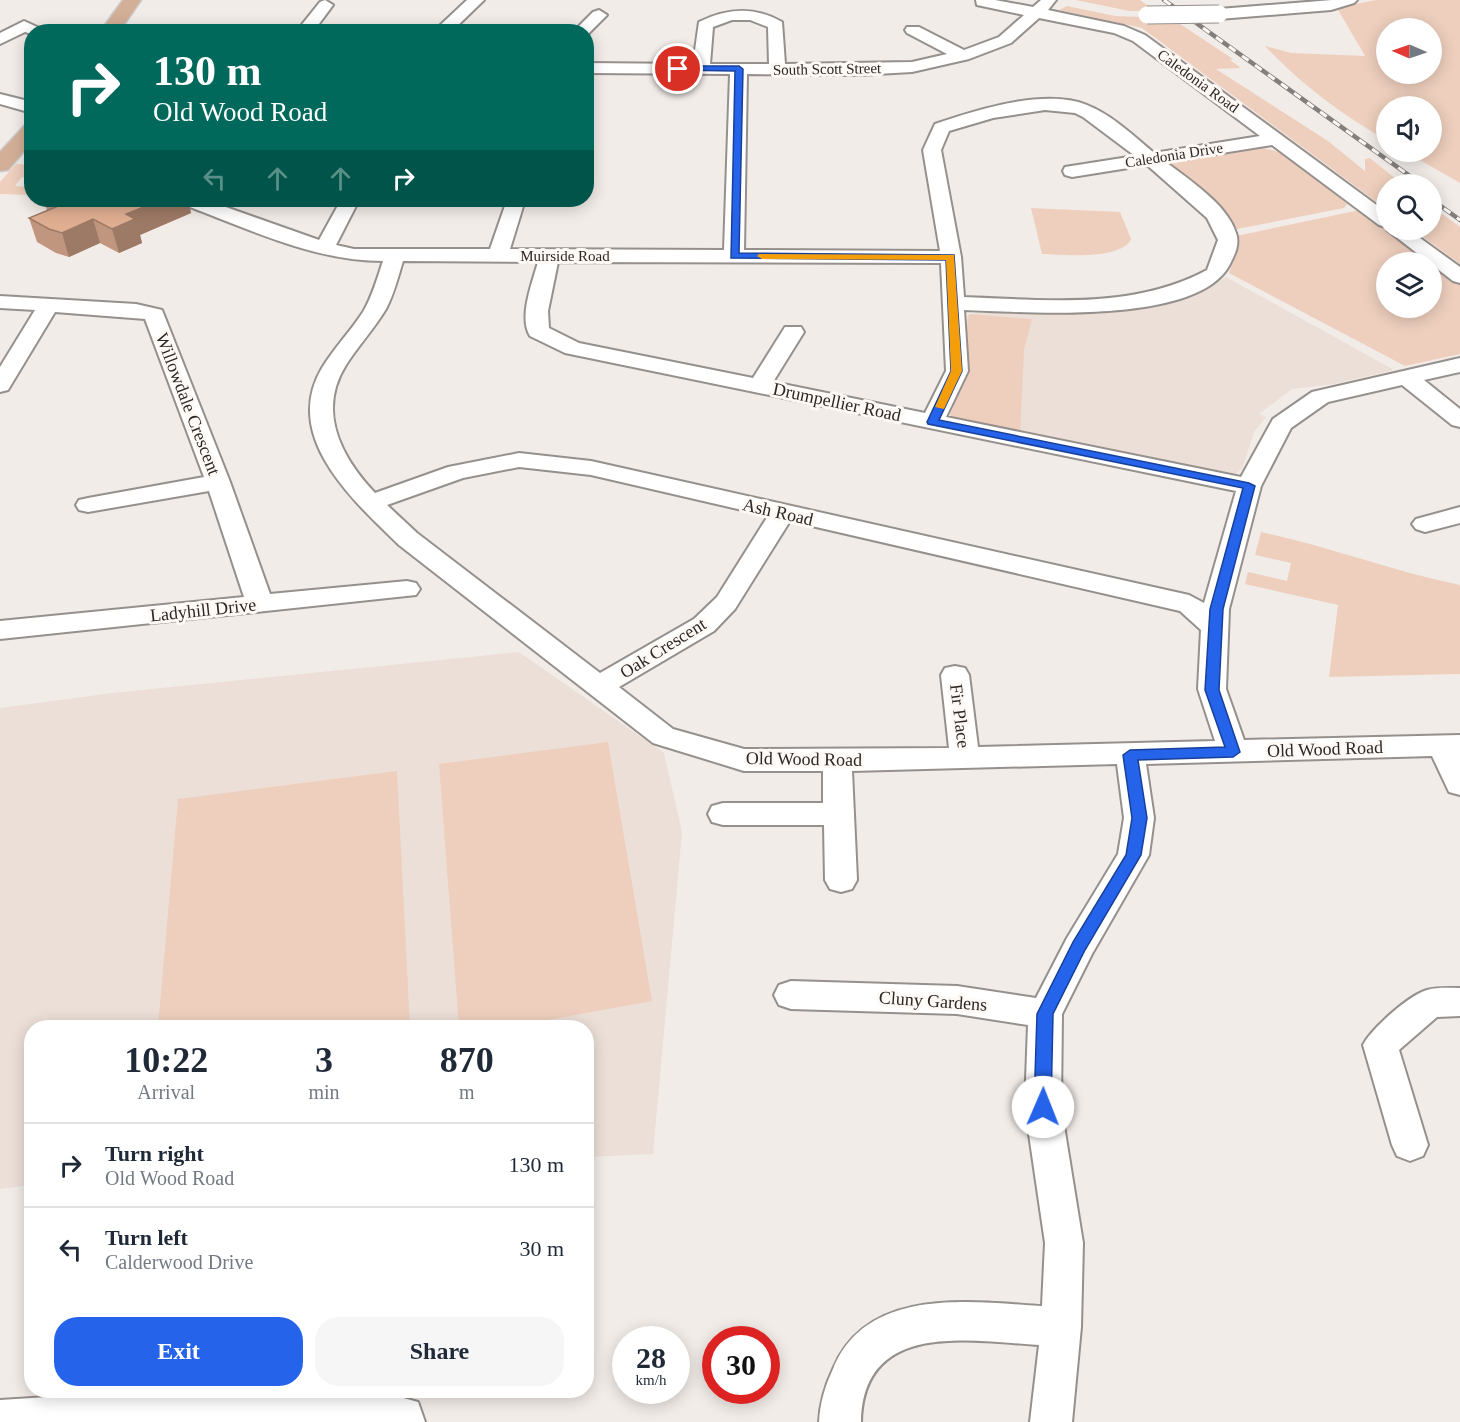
<!DOCTYPE html>
<html lang="en">
<head>
<meta charset="utf-8">
<style>
  body { margin:0; font-family:"Times New Roman",serif; background:#f6f6f7; color:#1f2937; height:100vh; display:flex; flex-direction:column; font-size:22px; white-space:nowrap }
  * { box-sizing:border-box; margin:0 }
  p { font-size:20px; color:#747a83 }
  .icon { flex:none; width:33px; height:33px; fill:none; stroke:currentColor; stroke-width:2; stroke-linecap:round; stroke-linejoin:round }
  .map { position:relative; flex:1; overflow:hidden }
  .sheet { position:absolute; left:24px; top:1020px; width:570px; height:378px; display:flex; flex-direction:column; background:#fff; border-radius:24px; box-shadow:0 3px 15px #0003 }
  .sheet>* { flex:none }
  .banner { position:absolute; left:24px; top:24px; width:570px; height:183px; border-radius:24px; box-shadow:0 3px 15px #0003; background:#00695c; color:#fff; overflow:hidden }
  .needle { width:39px; rotate:272deg }
  .buttons { position:absolute; left:1376px; top:18px; display:grid; gap:12px }
  .buttons a { display:grid; place-items:center; width:66px; height:66px; border-radius:50%; background:#fff; box-shadow:0 3px 15px #0003; font-size:30px }
  .speed { position:absolute; left:612px; top:1326px; display:flex; gap:12px; font-size:30px; font-weight:700; text-align:center }
  .speed>* { display:grid; place-content:center; width:78px; height:78px; border-radius:50%; background:#fff; box-shadow:0 3px 15px #0003; line-height:1 }
  .speed small { font-size:15px; font-weight:400 }
  .speed .limit { border:9px solid #d22; background:#fff; color:#111 }
  .pin { position:absolute; display:grid; place-items:center; width:51px; height:51px; color:#fff; margin:-26px; border:3px solid #fff; border-radius:50%; box-shadow:0 2px 6px #0007 }
  .me { position:absolute; width:66px; margin:-33px; rotate:1deg; stroke-linejoin:round; filter:drop-shadow(0 0 4px #0008) }
  .turn { display:flex; align-items:center; gap:21px; height:126px; padding:0 30px; font-size:27px }
  .turn .icon { width:78px; height:78px; stroke-width:2.5 }
  .turn b { display:block; font-size:42px; line-height:51px }
  .lanes { display:flex; align-items:center; height:57px; padding:0 30px; background:#0003; justify-content:center; gap:30px; direction:ltr }
  .lanes .off { opacity:.35 }
  .eta { display:flex; justify-content:space-evenly; align-items:center; height:102px; text-align:center }
  .eta b { font-size:36px; font-weight:600; line-height:42px }
  .primary-button { display:flex; gap:12px; margin-top:auto; padding:12px 30px }
  .primary-button a { flex:1; height:69px; border-radius:24px; background:#2563eb; color:#fff; font-size:24px; font-weight:600; line-height:69px; text-align:center }
  .primary-button a+a { background:#f6f6f7; color:#1f2937 }
  ul { padding:0; list-style:none }
  li { display:flex; align-items:center; gap:18px; height:84px; padding:0 30px; border-top:2px solid #e0e1e3 }
  li div { flex:1 }
  li b { display:block; font-size:22px }
  li em { font-style:normal }
  .map>svg:first-child { display:block }
  .built { fill:#ecdfd7 }
  .green { fill:#eecfbd; fill-rule:evenodd }
  .lines { fill:none; stroke-linecap:round; stroke-linejoin:round }
  .minor-casing { stroke:#96908d; stroke-width:4 }
  .major-casing { stroke:#cccbcb; stroke-width:3 }
  .minor { fill:#fff; fill-rule:evenodd }
  .major { fill:#d3af97; fill-rule:evenodd }
  .rail-casing { stroke:#827f7c; stroke-width:4.5 }
  .rail { stroke:#fff9f5; stroke-width:3; stroke-dasharray:8; stroke-linecap:butt }
  .minor-bridge-casing { stroke:#96908d; stroke-width:19; stroke-linecap:butt }
  .minor-bridge { stroke:#fff; stroke-width:17 }
  .wall { fill:#c1967e }
  .shaded-wall { fill:#9d7a66 }
  .building { fill:#e0af92; stroke:#9d7a66; stroke-width:1.5 }
  .route { fill:#2563eb; stroke:#184099; stroke-width:1.5 }
  .slow { fill:#f59e0b }
  .labels { text-anchor:middle; dominant-baseline:central; stroke-width:6; stroke-linejoin:round; paint-order:stroke }
  .far-street-label { font-size:15px; fill:#2a2827; stroke:#fff9f5 }
  .street-label { font-size:18px; fill:#2a2827; stroke:#fff9f5 }
</style>
</head>
<body>
<div class="map">
<svg width="1460" height="1422" viewBox="0 0 1460 1422">
  <rect width="100%" height="100%" fill="#f2ece8"/>
  <g class="built">
    <path d="M 1226,277 L 1394,370 L 1334,384 L 1292,389 L 1259,414 L 1266,417 L 1254,432 L 1242,469 L 1232,476 L 949,421 L 951,386 L 969,357 L 964,321 L 969,314 L 1001,311 L 1104,313 L 1138,310 L 1167,304 L 1199,294 Z"/>
    <path d="M 519,652 L 664,753 L 682,832 L 653,1154 L 587,1157 L 586,1028 L 32,1028 L 31,1185 L 0,1189 L 0,708 L 112,693 Z"/>
  </g>
  <g class="green">
    <path d="M 1076,0 L 1140,0 L 1155,11 L 1129,11 Z"/>
    <path d="M 1376,0 L 1460,0 L 1460,183 L 1406,152 L 1431,152 L 1431,106 L 1386,106 L 1386,140 C 1341,114 1301,84 1265,46 L 1291,53 L 1365,56 L 1337,8 ZM 1386,28 L 1431,28 L 1431,74 L 1386,74 Z"/>
    <path d="M 1067,6 L 1115,16 L 1171,18 L 1233,59 L 1230,60 L 1241,68 L 1216,69 L 1328,141 L 1365,171 L 1365,159 L 1370,158 L 1402,184 L 1386,184 L 1386,209 L 1142,28 L 1059,10 Z"/>
    <path d="M 1254,146 L 1288,154 L 1347,204 L 1344,208 L 1232,230 L 1158,161 Z"/>
    <path d="M 16,164 L 31,165 L 31,178 L 22,177 L 15,186 L 31,187 L 31,195 L 0,194 L 0,182 Z"/>
    <path d="M 1431,206 L 1460,227 L 1460,264 L 1414,230 L 1431,230 Z"/>
    <path d="M 1031,208 L 1120,212 L 1131,239 C 1122,260 1063,255 1042,254 Z"/>
    <path d="M 1360,210 L 1430,262 L 1386,262 L 1386,308 L 1431,308 L 1431,263 L 1460,285 L 1460,354 L 1405,366 L 1229,273 L 1238,248 L 1236,236 Z"/>
    <path d="M 969,314 L 1032,319 L 1024,350 L 1020,436 L 949,421 L 968,350 L 965,336 Z"/>
    <path d="M 1261,532 C 1328,546 1392,571 1460,585 L 1460,674 L 1329,677 L 1338,605 L 1245,584 L 1248,572 L 1287,581 L 1291,563 L 1255,555 Z"/>
    <path d="M 608,742 L 652,1001 L 509,1027 L 459,1027 L 439,764 Z"/>
    <path d="M 397,771 L 410,1027 L 158,1027 L 178,799 Z"/>
  </g>
  <g class="lines">
    <g class="minor-casing">
      <g id="minor">
        <path d="M 325,0 L 333,5 L 313,32 L 296,32 L 320,2 Z"/>
        <path d="M 467,0 L 484,0 L 451,32 L 433,32 Z"/>
        <path d="M 976,0 L 995,0 L 1033,7 L 1041,0 L 1056,0 L 1048,10 L 1124,26 L 1145,35 L 1386,212 L 1386,227 L 1379,225 L 1272,145 L 1166,162 C 1189,180 1227,204 1236,233 C 1240,244 1235,254 1230,264 C 1199,326 1025,312 964,310 L 968,371 L 946,417 L 1241,477 L 1273,419 L 1312,392 L 1460,358 L 1460,372 L 1424,380 L 1460,409 L 1460,427 L 1452,425 L 1402,385 L 1328,402 L 1291,428 L 1261,486 L 1229,609 L 1226,689 L 1244,740 L 1460,735 L 1460,795 L 1449,792 L 1432,756 L 1146,764 L 1154,818 L 1149,855 L 1092,954 L 1062,1014 L 1061,1107 L 1083,1243 L 1081,1327 L 1072,1422 L 1030,1422 L 1039,1345 C 969,1341 863,1320 861,1422 L 819,1422 C 820,1403 825,1386 833,1369 C 867,1286 970,1302 1042,1306 L 1045,1243 L 1025,1107 L 1028,1025 L 957,1014 L 791,1009 L 779,1005 L 774,995 L 779,985 L 791,981 L 957,986 L 1036,998 L 1067,938 L 1118,854 L 1124,818 L 1117,764 L 852,771 L 857,880 L 852,889 L 841,892 L 830,889 L 825,880 L 824,825 L 723,825 L 712,822 L 708,814 L 712,806 L 723,803 L 823,803 L 823,771 L 744,771 L 653,743 L 399,545 C 354,501 281,437 322,368 C 334,348 350,332 363,312 C 372,297 377,279 383,261 C 313,261 247,228 182,204 L 179,200 L 206,200 L 319,240 L 341,200 L 359,200 L 336,245 L 354,249 L 490,249 L 507,200 L 525,200 L 510,249 L 724,250 L 730,74 L 586,73 L 586,63 L 693,64 L 699,22 C 727,8 754,6 782,22 L 785,64 L 912,62 L 947,54 L 907,33 L 905,30 L 907,27 L 919,27 L 964,50 L 999,37 L 1024,15 L 977,5 ZM 1039,18 L 1114,33 L 1133,41 L 1260,136 L 1154,153 C 1134,136 1112,115 1087,105 C 1044,88 976,110 935,124 L 923,150 L 940,251 L 744,250 L 747,74 L 859,75 L 912,72 L 969,59 L 1011,43 ZM 732,20 L 750,20 L 768,27 L 769,64 L 710,64 L 713,27 ZM 1045,110 L 1075,113 L 1083,117 L 1135,156 L 1065,167 L 1063,171 L 1065,175 L 1072,177 L 1147,165 L 1207,218 L 1218,240 L 1207,270 C 1132,310 1046,300 964,297 L 961,257 L 941,150 L 949,131 L 993,118 ZM 403,261 L 538,262 C 533,281 518,317 530,336 L 565,353 L 1236,491 L 1204,603 L 1189,595 L 591,461 L 519,453 L 448,467 L 375,493 C 341,457 317,411 346,365 C 358,346 374,329 386,309 C 394,294 398,277 403,261 ZM 558,262 L 941,263 L 946,371 L 925,413 L 773,382 L 804,332 L 801,327 L 785,327 L 753,378 L 579,343 L 549,328 L 548,311 ZM 519,467 L 591,475 L 768,516 L 717,597 L 694,619 L 600,673 L 417,533 L 387,505 L 463,478 ZM 790,521 L 1180,611 L 1201,630 L 1198,689 L 1215,741 L 978,747 L 969,675 L 965,668 L 955,666 L 945,668 L 941,675 L 949,748 L 744,749 L 673,729 L 619,687 L 714,631 L 735,609 Z"/>
        <path d="M 1332,0 L 1357,0 L 1354,3 L 1331,10 L 1219,19 L 1211,14 L 1219,9 Z"/>
        <path d="M 599,10 L 607,15 L 587,35 L 586,32 L 573,32 L 593,12 Z"/>
        <path d="M 24,21 L 48,32 L 32,32 L 32,34 L 25,32 L 0,44 L 0,33 Z"/>
        <path d="M 0,94 L 32,102 L 32,113 L 0,104 Z"/>
        <path d="M 1387,230 L 1409,230 L 1460,267 L 1460,283 L 1453,281 Z"/>
        <path d="M 0,296 L 136,304 L 162,310 L 230,482 L 270,594 L 407,581 L 416,583 L 420,589 L 416,595 L 0,639 L 0,621 L 244,597 L 209,491 L 88,512 L 79,510 L 76,505 L 79,500 L 88,498 L 204,477 L 145,319 L 55,312 L 11,385 L 8,390 L 0,392 L 0,367 L 35,310 L 0,308 Z"/>
        <path d="M 1460,507 L 1460,523 L 1425,532 L 1416,529 L 1412,524 L 1416,519 Z"/>
        <path d="M 1460,988 L 1460,1016 L 1437,1017 L 1399,1050 L 1428,1145 L 1423,1156 L 1410,1161 L 1397,1156 L 1392,1145 L 1363,1045 C 1371,1029 1409,995 1427,990 C 1437,987 1449,988 1460,988 Z"/>
        <path d="M 159,1390 L 374,1390 L 418,1402 L 425,1422 L 0,1422 L 0,1400 Z"/>
      </g>
    </g>
    <g class="major-casing">
      <g id="major">
        <path d="M 123,0 L 141,0 L 119,32 L 100,32 Z"/>
        <path d="M 32,123 L 32,142 L 8,170 L 0,171 L 0,152 L 25,125 Z"/>
      </g>
    </g>
    <use href="#minor" class="minor"/>
    <use href="#major" class="major"/>
    <g class="rail-casing">
      <g id="rail">
        <path d="M 1164,0 L 1421,184"/>
        <path d="M 1431,199 L 1460,220"/>
      </g>
    </g>
    <use href="#rail" class="rail"/>
    <g class="minor-bridge-casing">
      <path id="minor-bridge" d="M 1147,15 L 1219,14"/>
    </g>
    <use href="#minor-bridge" class="minor-bridge"/>
  </g>
  <path class="wall" d="M 43,200 L 188,200 L 191,213 L 140,235 L 142,243 L 119,253 L 100,243 L 69,257 L 56,253 L 37,242 L 29,218 L 47,210 Z"/>
  <g class="shaded-wall">
    <path d="M 161,200 L 188,200 L 191,213 L 140,235 L 142,243 L 119,253 L 112,229 L 126,214 Z"/>
    <path d="M 93,219 L 100,243 L 69,257 L 62,233 Z"/>
  </g>
  <path class="building" d="M 51,200 L 161,200 L 126,214 L 135,219 L 112,229 L 93,219 L 62,233 L 49,229 L 29,218 L 61,205 Z"/>
  <path class="route" d="M 678,66 L 739,66 L 743,69 L 739,253 L 954,255 L 962,371 L 939,420 L 1249,483 L 1255,486 L 1223,609 L 1219,690 L 1240,752 L 1233,757 L 1138,760 L 1147,818 L 1141,855 L 1085,950 L 1053,1014 L 1051,1107 L 1049,1112 L 1043,1114 L 1037,1112 L 1034,1107 L 1037,1014 L 1073,942 L 1126,855 L 1132,818 L 1123,755 L 1130,750 L 1225,747 L 1205,690 L 1210,609 L 1243,488 L 928,424 L 927,422 L 951,371 L 946,260 L 731,258 L 735,71 L 675,70 Z"/>
  <path class="slow" d="M 759,254 L 954,255 L 962,371 L 944,409 L 935,407 L 951,371 L 946,260 L 762,259 L 757,256 Z"/>
  <g class="labels">
    <g class="far-street-label">
      <text transform="translate(827 69) rotate(-1)">South Scott Street</text>
      <text transform="translate(1198 81) rotate(36)">Caledonia Road</text>
      <text transform="translate(1174 155) rotate(-9)">Caledonia Drive</text>
      <text x="565" y="256">Muirside Road</text>
    </g>
    <g class="street-label">
      <text transform="translate(837 402) rotate(12)">Drumpellier Road</text>
      <text transform="translate(188 404) rotate(69)">Willowdale Crescent</text>
      <text transform="translate(778 512) rotate(13)">Ash Road</text>
      <text transform="translate(203 610) rotate(-6)">Ladyhill Drive</text>
      <text transform="translate(663 648) rotate(-32)">Oak Crescent</text>
      <text transform="translate(960 716) rotate(83)">Fir Place</text>
      <text transform="translate(1325 749) rotate(-2)">Old Wood Road</text>
      <text transform="translate(804 759) rotate(1)">Old Wood Road</text>
      <text transform="translate(933 1001) rotate(4)">Cluny Gardens</text>
    </g>
  </g>
</svg>
<div class="buttons">
<a><svg class="needle" viewBox="-14 -14 28 28"><path d="M0-13l5 13h-10z" fill="#e53935"/><path d="M0 13l5-13h-10z" fill="#747a83"/></svg></a>
<a><svg class="icon" aria-label="sound" viewBox="0 0 24 24"><path d="M4 9h4l5-4v14l-5-4H4zM17 9q2 3 0 6"/></svg></a>
<a><svg class="icon" aria-label="search" viewBox="0 0 24 24"><circle cx="10" cy="10" r="6"/><path d="M15 15l6 6"/></svg></a>
<a><svg class="icon" aria-label="layers" viewBox="0 0 24 24"><path d="M12 4l9 5-9 5-9-5zM3 14l9 5 9-5"/></svg></a>
</div>
<div class="speed"><div>28<small>km/h</small></div><div class="limit">30</div></div>
<div class="pin" style="left:678px;top:69px;background:#d93025"><svg class="icon" aria-label="arrive" viewBox="0 0 24 24"><path d="M6 21V4h12l-3 4 3 4H6"/></svg></div>
<svg class="me" style="left:1043px;top:1107px" viewBox="-20 -20 40 40"><circle r="19" fill="#fff"/><path d="M0-13L10 11 0 6-10 11z" fill="#2563eb"/></svg>
<div class="banner">
<div class="turn"><svg class="icon" aria-label="right" viewBox="0 0 24 24"><path d="M7 20v-9h11M14 6l5 5-5 5"/></svg><div><b>130 m</b>Old Wood Road</div></div>
<div class="lanes"><svg class="icon off" aria-label="left" viewBox="0 0 24 24"><path d="M17 20v-9H6M10 6l-5 5 5 5"/></svg><svg class="icon off" aria-label="ahead" viewBox="0 0 24 24"><path d="M12 20V5M6 11l6-6 6 6"/></svg><svg class="icon off" aria-label="ahead" viewBox="0 0 24 24"><path d="M12 20V5M6 11l6-6 6 6"/></svg><svg class="icon" aria-label="right" viewBox="0 0 24 24"><path d="M7 20v-9h11M14 6l5 5-5 5"/></svg></div>
</div>
<section class="sheet">
<div class="eta">
<div><b>10:22</b><p>Arrival</p></div>
<div><b>3</b><p>min</p></div>
<div><b>870</b><p>m</p></div>
</div>
<ul>
<li><svg class="icon" aria-label="right" viewBox="0 0 24 24"><path d="M7 20v-9h11M14 6l5 5-5 5"/></svg><div><b>Turn right</b><p>Old Wood Road</p></div><em>130 m</em></li>
<li><svg class="icon" aria-label="left" viewBox="0 0 24 24"><path d="M17 20v-9H6M10 6l-5 5 5 5"/></svg><div><b>Turn left</b><p>Calderwood Drive</p></div><em>30 m</em></li>
</ul>
<div class="primary-button"><a>Exit</a><a>Share</a></div>
</section>
</div>
</body>
</html>
